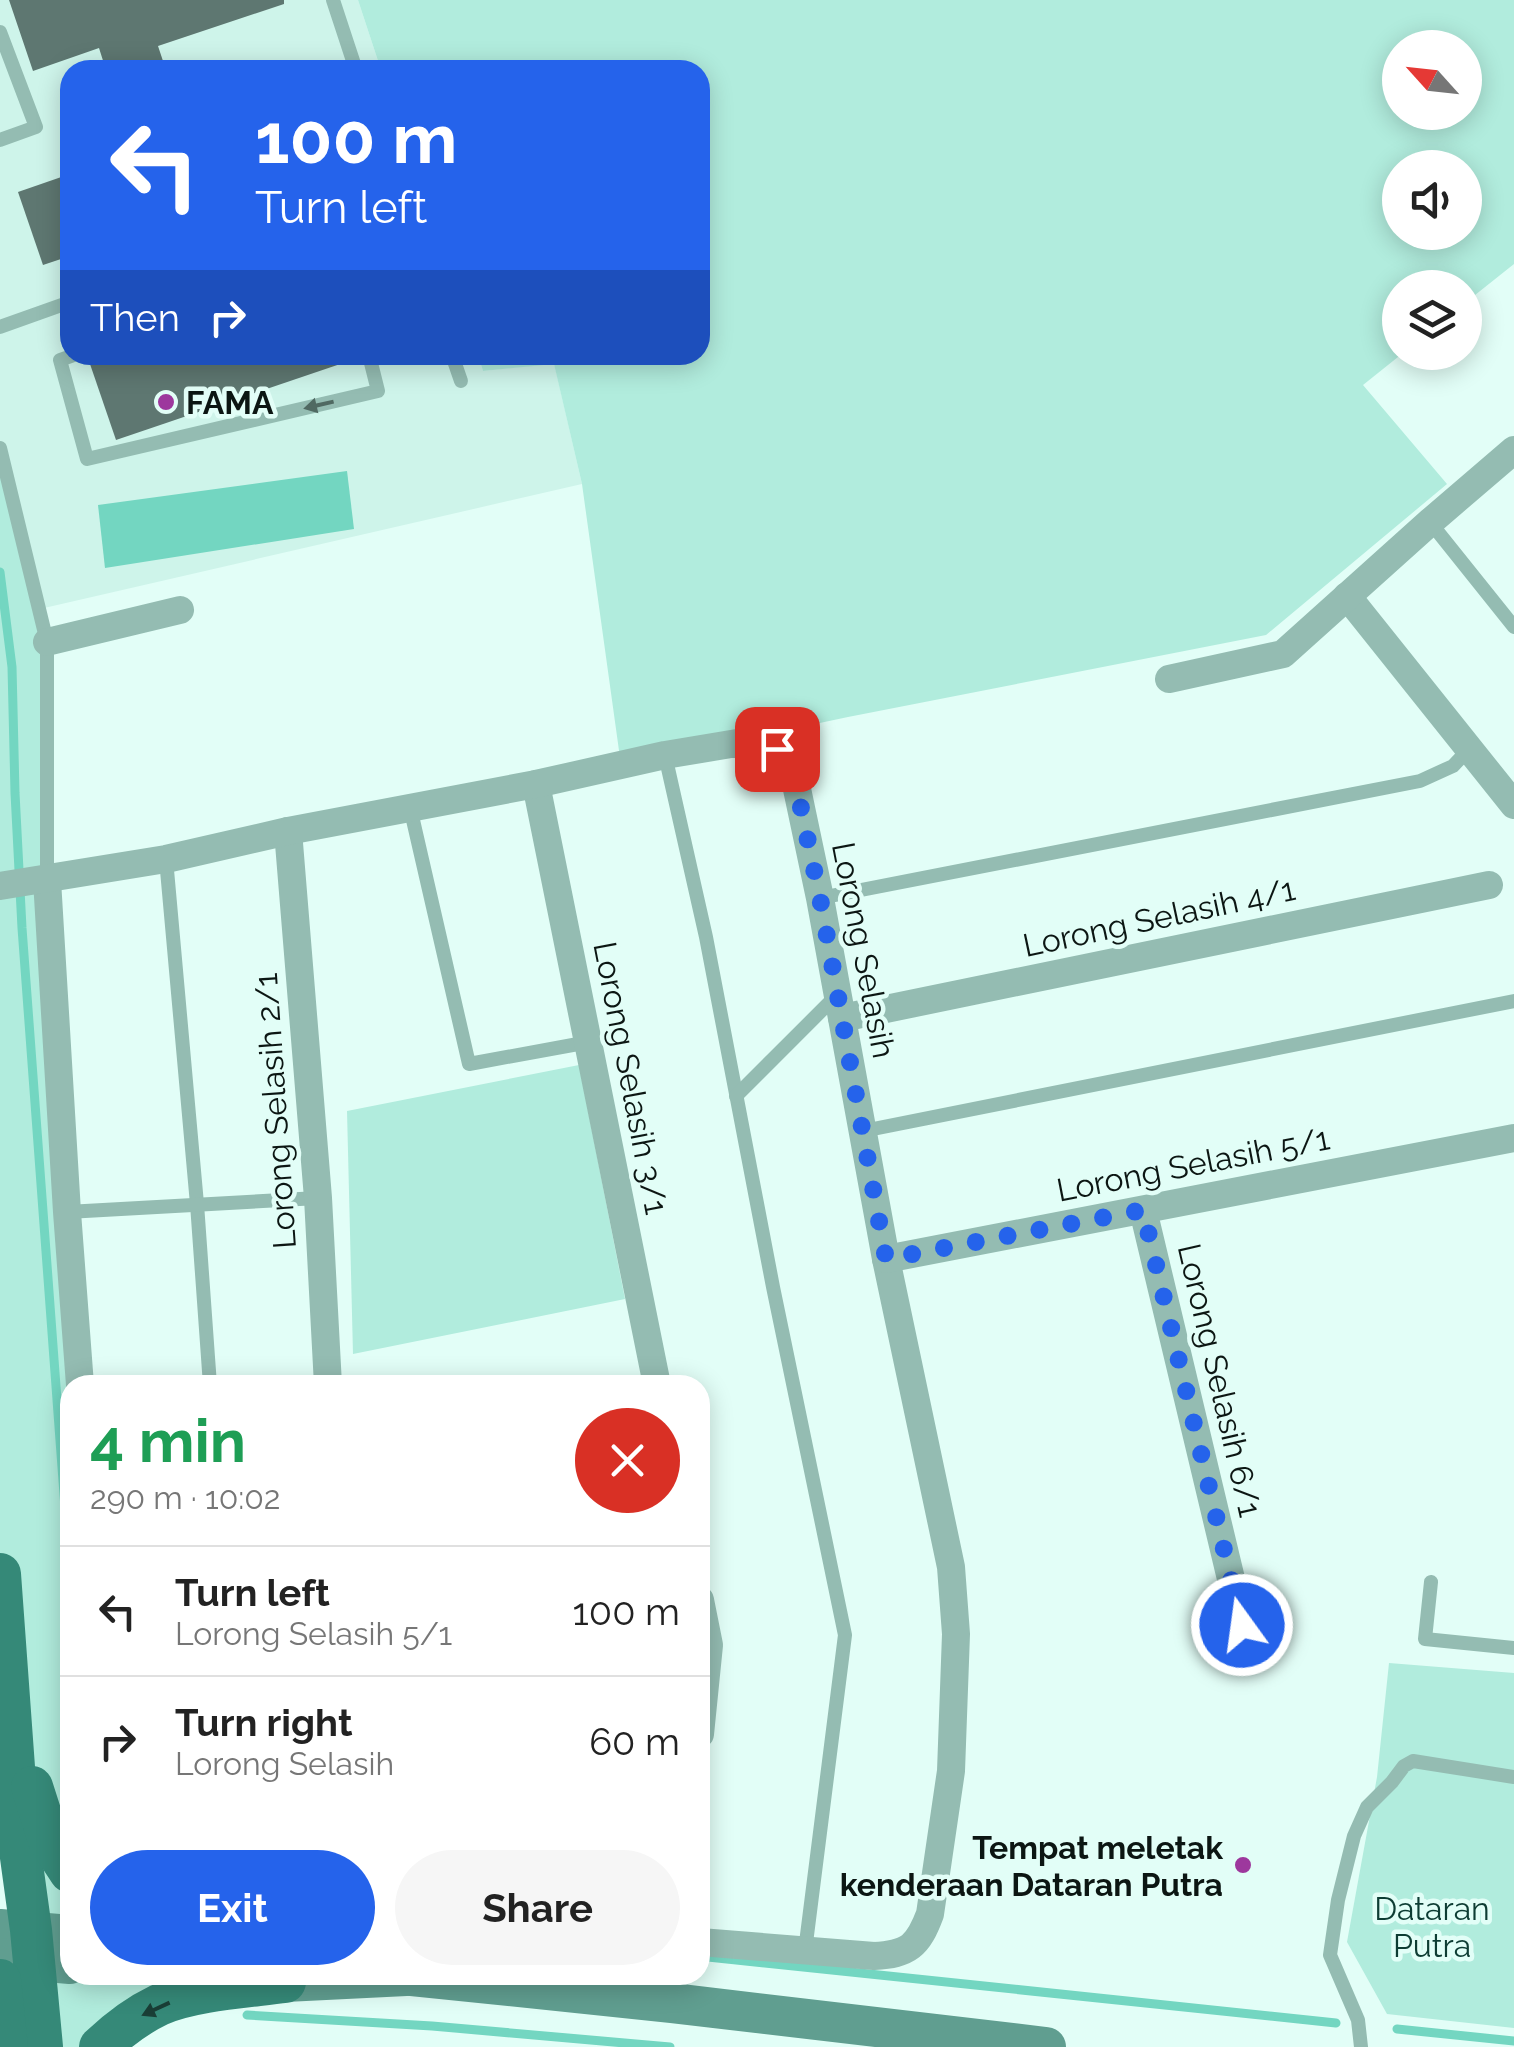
<!DOCTYPE html>
<html lang="en">
<head>
<meta charset="utf-8">
<style>
  body { margin:0; font-family:Raleway,sans-serif; background:#f6f6f6; color:#222; height:100vh; display:flex; flex-direction:column; font-size:38px; white-space:nowrap }
  * { box-sizing:border-box; margin:0 }
  p { font-size:32px; color:#767676 }
  .icon { flex:none; width:55px; height:55px; fill:none; stroke:currentColor; stroke-width:2; stroke-linecap:round; stroke-linejoin:round }
  .map { position:relative; flex:1; overflow:hidden }
  .sheet { position:absolute; left:60px; top:1375px; width:650px; height:610px; display:flex; flex-direction:column; background:#fff; border-radius:30px; box-shadow:0 5px 25px #0003 }
  .sheet>* { flex:none }
  .top-card { position:absolute; left:60px; top:60px; width:650px; height:305px; border-radius:30px; box-shadow:0 5px 25px #0003; background:#2563eb; color:#fff; overflow:hidden }
  .needle { width:65px; rotate:297deg }
  .buttons { position:absolute; left:1382px; top:30px; display:grid; gap:20px }
  .buttons a { display:grid; place-items:center; width:100px; height:100px; border-radius:50%; background:#fff; box-shadow:0 5px 25px #0003; font-size:50px }
  .pin { position:absolute; display:grid; place-items:center; width:85px; height:85px; color:#fff; margin:-42px; border-radius:20px; box-shadow:0 5px 15px #0006 }
  .me { position:absolute; width:110px; margin:-55px; rotate:346deg; stroke-linejoin:round; filter:drop-shadow(0 0 8px #0008) }
  .turn { display:flex; align-items:center; gap:35px; height:210px; padding:0 30px; font-size:45px }
  .turn .icon { width:130px; height:130px; stroke-width:2.5 }
  .turn b { display:block; font-size:70px; line-height:85px }
  .then { display:flex; align-items:center; height:95px; padding:0 30px; background:#0003; gap:20px; font-size:38px }
  .round { display:grid; place-items:center; flex:none; width:105px; height:105px; border-radius:52px; background:#f6f6f6 }
  .summary { display:flex; align-items:center; justify-content:space-between; height:170px; padding:0 30px }
  h1 { font-size:60px; font-weight:700; line-height:75px; color:#1e9e55 }
  .primary-button { display:flex; gap:20px; margin-top:auto; padding:20px 30px }
  .primary-button a { flex:1; height:115px; border-radius:60px; background:#2563eb; color:#fff; font-size:40px; font-weight:700; line-height:115px; text-align:center }
  .primary-button a+a { background:#f6f6f6; color:#222 }
  ul { padding:0; list-style:none }
  li { display:flex; align-items:center; gap:30px; height:130px; padding:0 30px; border-top:2px solid #e0e0e0 }
  li div { flex:1 }
  li b { display:block; font-size:38px }
  li em { font-style:normal }
  .map>svg:first-child { display:block }
  .built { fill:#cef4ea }
  .green { fill:#b1ecdd; fill-rule:evenodd }
  .water { fill:#73d6c1 }
  .lines { fill:none; stroke-linecap:round; stroke-linejoin:round }
  .stream { stroke:#73d6c1; stroke-width:9 }
  .building { fill:#5e7771 }
  .service { stroke:#94bcb2; stroke-width:14 }
  .minor { stroke:#94bcb2; stroke-width:28 }
  .secondary { stroke:#609e90; stroke-width:40 }
  .primary { stroke:#358978; stroke-width:42 }
  .oneway { fill:#506962 }
  .oneway2 { fill:#1a3e36 }
  .route { stroke:#2563eb; stroke-width:18; stroke-dasharray:0 32.4 }
  .poi-dot { fill:#9d389d; stroke:#e2fef7; stroke-width:4 }
  .labels { text-anchor:middle; dominant-baseline:central; stroke-width:9; stroke-linejoin:round; paint-order:stroke }
  .poi-label { font-size:32px; font-weight:bold; fill:#0c1613; stroke:#e2fef7; text-anchor:start }
  .street-label { font-size:32px; fill:#0c1613; stroke:#e2fef7 }
  .park-label { font-size:32px; fill:#0e3d34; stroke:#e2fef7 }
</style>
</head>
<body>
<div class="map">
<svg width="1514" height="2047" viewBox="0 0 1514 2047">
  <rect width="100%" height="100%" fill="#e2fef7"/>
  <path class="built" d="M 0,0 L 358,0 L 381,70 L 70,70 L 70,355 L 478,355 L 483,371 L 554,363 L 582,484 L 18,614 L 0,509 Z"/>
  <g class="green">
    <path d="M 358,0 L 1514,0 L 1514,264 L 1465,303 L 1465,288 L 1400,288 L 1400,352 L 1403,353 L 1363,385 L 1447,484 L 1266,635 L 848,717 L 621,765 L 582,484 L 554,364 L 483,371 L 478,355 L 700,355 L 700,70 L 381,70 ZM 1400,48 L 1465,48 L 1465,112 L 1400,112 ZM 1400,168 L 1465,168 L 1465,232 L 1400,232 Z"/>
    <path d="M 0,448 L 47,642 L 70,1385 L 70,1935 L 31,1930 L 0,1574 Z"/>
    <path d="M 579,1065 L 625,1299 L 353,1354 L 347,1111 Z"/>
    <path d="M 1389,1663 L 1514,1673 L 1514,2028 L 1387,2014 L 1347,1942 L 1377,1777 Z"/>
    <path d="M 34,1961 L 70,1975 L 203,1975 L 100,2047 L 42,2047 Z"/>
  </g>
  <path class="water" d="M 347,471 L 354,529 L 105,568 L 98,505 Z"/>
  <g class="lines">
    <g class="stream">
      <path d="M 0,572 L 12,667 L 15,793 L 22,928 L 70,1575"/>
      <path d="M 708,1957 L 1336,2023"/>
      <path d="M 247,2015 L 432,2026 L 670,2047"/>
      <path d="M 1397,2029 L 1514,2041"/>
    </g>
  </g>
  <g class="building">
    <path d="M 9,0 L 284,0 L 284,4 L 158,46 L 166,70 L 106,70 L 99,48 L 33,71 Z"/>
    <path d="M 70,174 L 70,256 L 43,265 L 18,192 Z"/>
    <path d="M 116,355 L 354,355 L 355,359 L 116,440 L 90,364 Z"/>
  </g>
  <g class="lines">
    <g class="service">
      <path d="M 333,0 L 356,70"/>
      <path d="M 0,32 L 36,127 L 0,140"/>
      <path d="M 0,327 L 70,302"/>
      <path d="M 74,355 L 60,360 L 87,459 L 378,391 L 369,355"/>
      <path d="M 452,355 L 461,381"/>
      <path d="M 0,448 L 47,642 L 47,879"/>
      <path d="M 1430,522 L 1514,627"/>
      <path d="M 665,755 L 706,937 L 773,1287 L 845,1635 L 805,1951"/>
      <path d="M 410,807 L 469,1064 L 589,1042"/>
      <path d="M 166,859 L 197,1204 L 210,1385"/>
      <path d="M 820,898 L 1420,781 L 1453,766 L 1469,749"/>
      <path d="M 736,1096 L 838,994"/>
      <path d="M 863,1131 L 1514,1001"/>
      <path d="M 67,1212 L 318,1198"/>
      <path d="M 1431,1582 L 1425,1639 L 1514,1648"/>
      <path d="M 1361,2047 L 1358,2020 L 1330,1955 L 1338,1900 L 1354,1836 L 1367,1807 L 1392,1782 L 1404,1766 L 1413,1761 L 1514,1777"/>
    </g>
    <g class="minor">
      <path d="M 1347,596 L 1514,805"/>
      <path d="M 47,642 L 180,610"/>
      <path d="M 1169,679 L 1283,654 L 1430,522 L 1514,450"/>
      <path d="M 536,784 L 657,1385"/>
      <path d="M 288,831 L 318,1198 L 328,1385"/>
      <path d="M 47,880 L 67,1212 L 80,1385"/>
      <path d="M 0,886 L 166,859 L 288,831 L 536,784 L 665,755 L 737,743 L 777,749 L 793,770 L 820,898 L 886,1259 L 951,1567 L 956,1634 L 951,1771 L 930,1914 C 918,1946 909,1954 874,1956 L 700,1942"/>
      <path d="M 842,1018 L 1489,885"/>
      <path d="M 1143,1210 L 1242,1625"/>
      <path d="M 886,1259 L 1514,1138"/>
      <path d="M 700,1600 L 709,1645 L 700,1734"/>
    </g>
    <g class="secondary">
      <path d="M 0,1929 L 70,1935"/>
      <path d="M 0,1958 L 70,1964"/>
      <path d="M 402,1975 L 672,2003 L 1046,2047"/>
      <path d="M 251,1979 L 285,1982 L 406,1976"/>
    </g>
    <g class="primary">
      <path d="M 0,1574 L 20,1850 L 31,1930 L 42,2047"/>
      <path d="M 32,1787 L 49,1840 L 70,1872"/>
      <path d="M 0,1980 L 7,2047"/>
      <path d="M 100,2047 C 117,2031 138,2015 159,2005 C 193,1990 248,1987 285,1982"/>
    </g>
  </g>
  <defs><path id="oneway-solid" d="M-6-.8H1V-3.2L6.5 0L1 3.2V.8H-6Z" transform="scale(2.5)"/></defs>
  <use class="oneway" href="#oneway-solid" transform="translate(319 405) rotate(167)"/>
  <use class="oneway2" href="#oneway-solid" transform="translate(156 2009) rotate(155)"/>
  <g class="lines">
    <path class="route" d="M 777,749 L 793,770 L 820,898 L 886,1259 L 1143,1210 L 1242,1625"/>
  </g>
  <g class="poi-dot">
    <circle cx="166" cy="402" r="10"/>
    <circle cx="1243" cy="1865" r="10"/>
  </g>
  <g class="labels">
    <g class="poi-label">
      <text x="186" y="402">FAMA</text>
      <text x="1223" y="1847" text-anchor="end">Tempat meletak<tspan x="1223" dy="37">kenderaan Dataran Putra</tspan></text>
    </g>
    <g class="street-label">
      <text transform="translate(1159 917) rotate(-12)">Lorong Selasih 4/1</text>
      <text transform="translate(864 950) rotate(79)">Lorong Selasih</text>
      <text transform="translate(631 1078) rotate(79)">Lorong Selasih 3/1</text>
      <text transform="translate(275 1111) rotate(-94)">Lorong Selasih 2/1</text>
      <text transform="translate(1193 1164) rotate(-11)">Lorong Selasih 5/1</text>
      <text transform="translate(1220 1380) rotate(77)">Lorong Selasih 6/1</text>
    </g>
    <g class="park-label">
      <text x="1432" y="1908">Dataran<tspan x="1432" dy="37">Putra</tspan></text>
    </g>
  </g>
</svg>
<div class="buttons">
<a><svg class="needle" viewBox="-14 -14 28 28"><path d="M0-13l5 13h-10z" fill="#e53935"/><path d="M0 13l5-13h-10z" fill="#767676"/></svg></a>
<a><svg class="icon" aria-label="sound" viewBox="0 0 24 24"><path d="M4 9h4l5-4v14l-5-4H4zM17 9q2 3 0 6"/></svg></a>
<a><svg class="icon" aria-label="layers" viewBox="0 0 24 24"><path d="M12 4l9 5-9 5-9-5zM3 14l9 5 9-5"/></svg></a>
</div>
<div class="pin" style="left:777px;top:749px;background:#d93025"><svg class="icon" aria-label="arrive" viewBox="0 0 24 24"><path d="M6 21V4h12l-3 4 3 4H6"/></svg></div>
<svg class="me" style="left:1242px;top:1625px" viewBox="-20 -20 40 40"><circle r="17" fill="#2563eb" stroke="#fff" stroke-width="3"/><path d="M0-11L8 9 0 5-8 9z" fill="#fff"/></svg>
<div class="top-card">
<div class="turn"><svg class="icon" aria-label="left" viewBox="0 0 24 24"><path d="M17 20v-9H6M10 6l-5 5 5 5"/></svg><div><b>100 m</b>Turn left</div></div>
<div class="then">Then<svg class="icon" aria-label="right" viewBox="0 0 24 24"><path d="M7 20v-9h11M14 6l5 5-5 5"/></svg></div>
</div>
<section class="sheet">
<div class="summary"><div><h1>4 min</h1><p>290 m · 10:02</p></div><a class="round" style="background:#d93025;color:#fff"><svg class="icon" aria-label="close" viewBox="0 0 24 24"><path d="M6 6l12 12M18 6L6 18"/></svg></a></div>
<ul>
<li><svg class="icon" aria-label="left" viewBox="0 0 24 24"><path d="M17 20v-9H6M10 6l-5 5 5 5"/></svg><div><b>Turn left</b><p>Lorong Selasih 5/1</p></div><em>100 m</em></li>
<li><svg class="icon" aria-label="right" viewBox="0 0 24 24"><path d="M7 20v-9h11M14 6l5 5-5 5"/></svg><div><b>Turn right</b><p>Lorong Selasih</p></div><em>60 m</em></li>
</ul>
<div class="primary-button"><a>Exit</a><a>Share</a></div>
</section>
</div>
</body>
</html>
